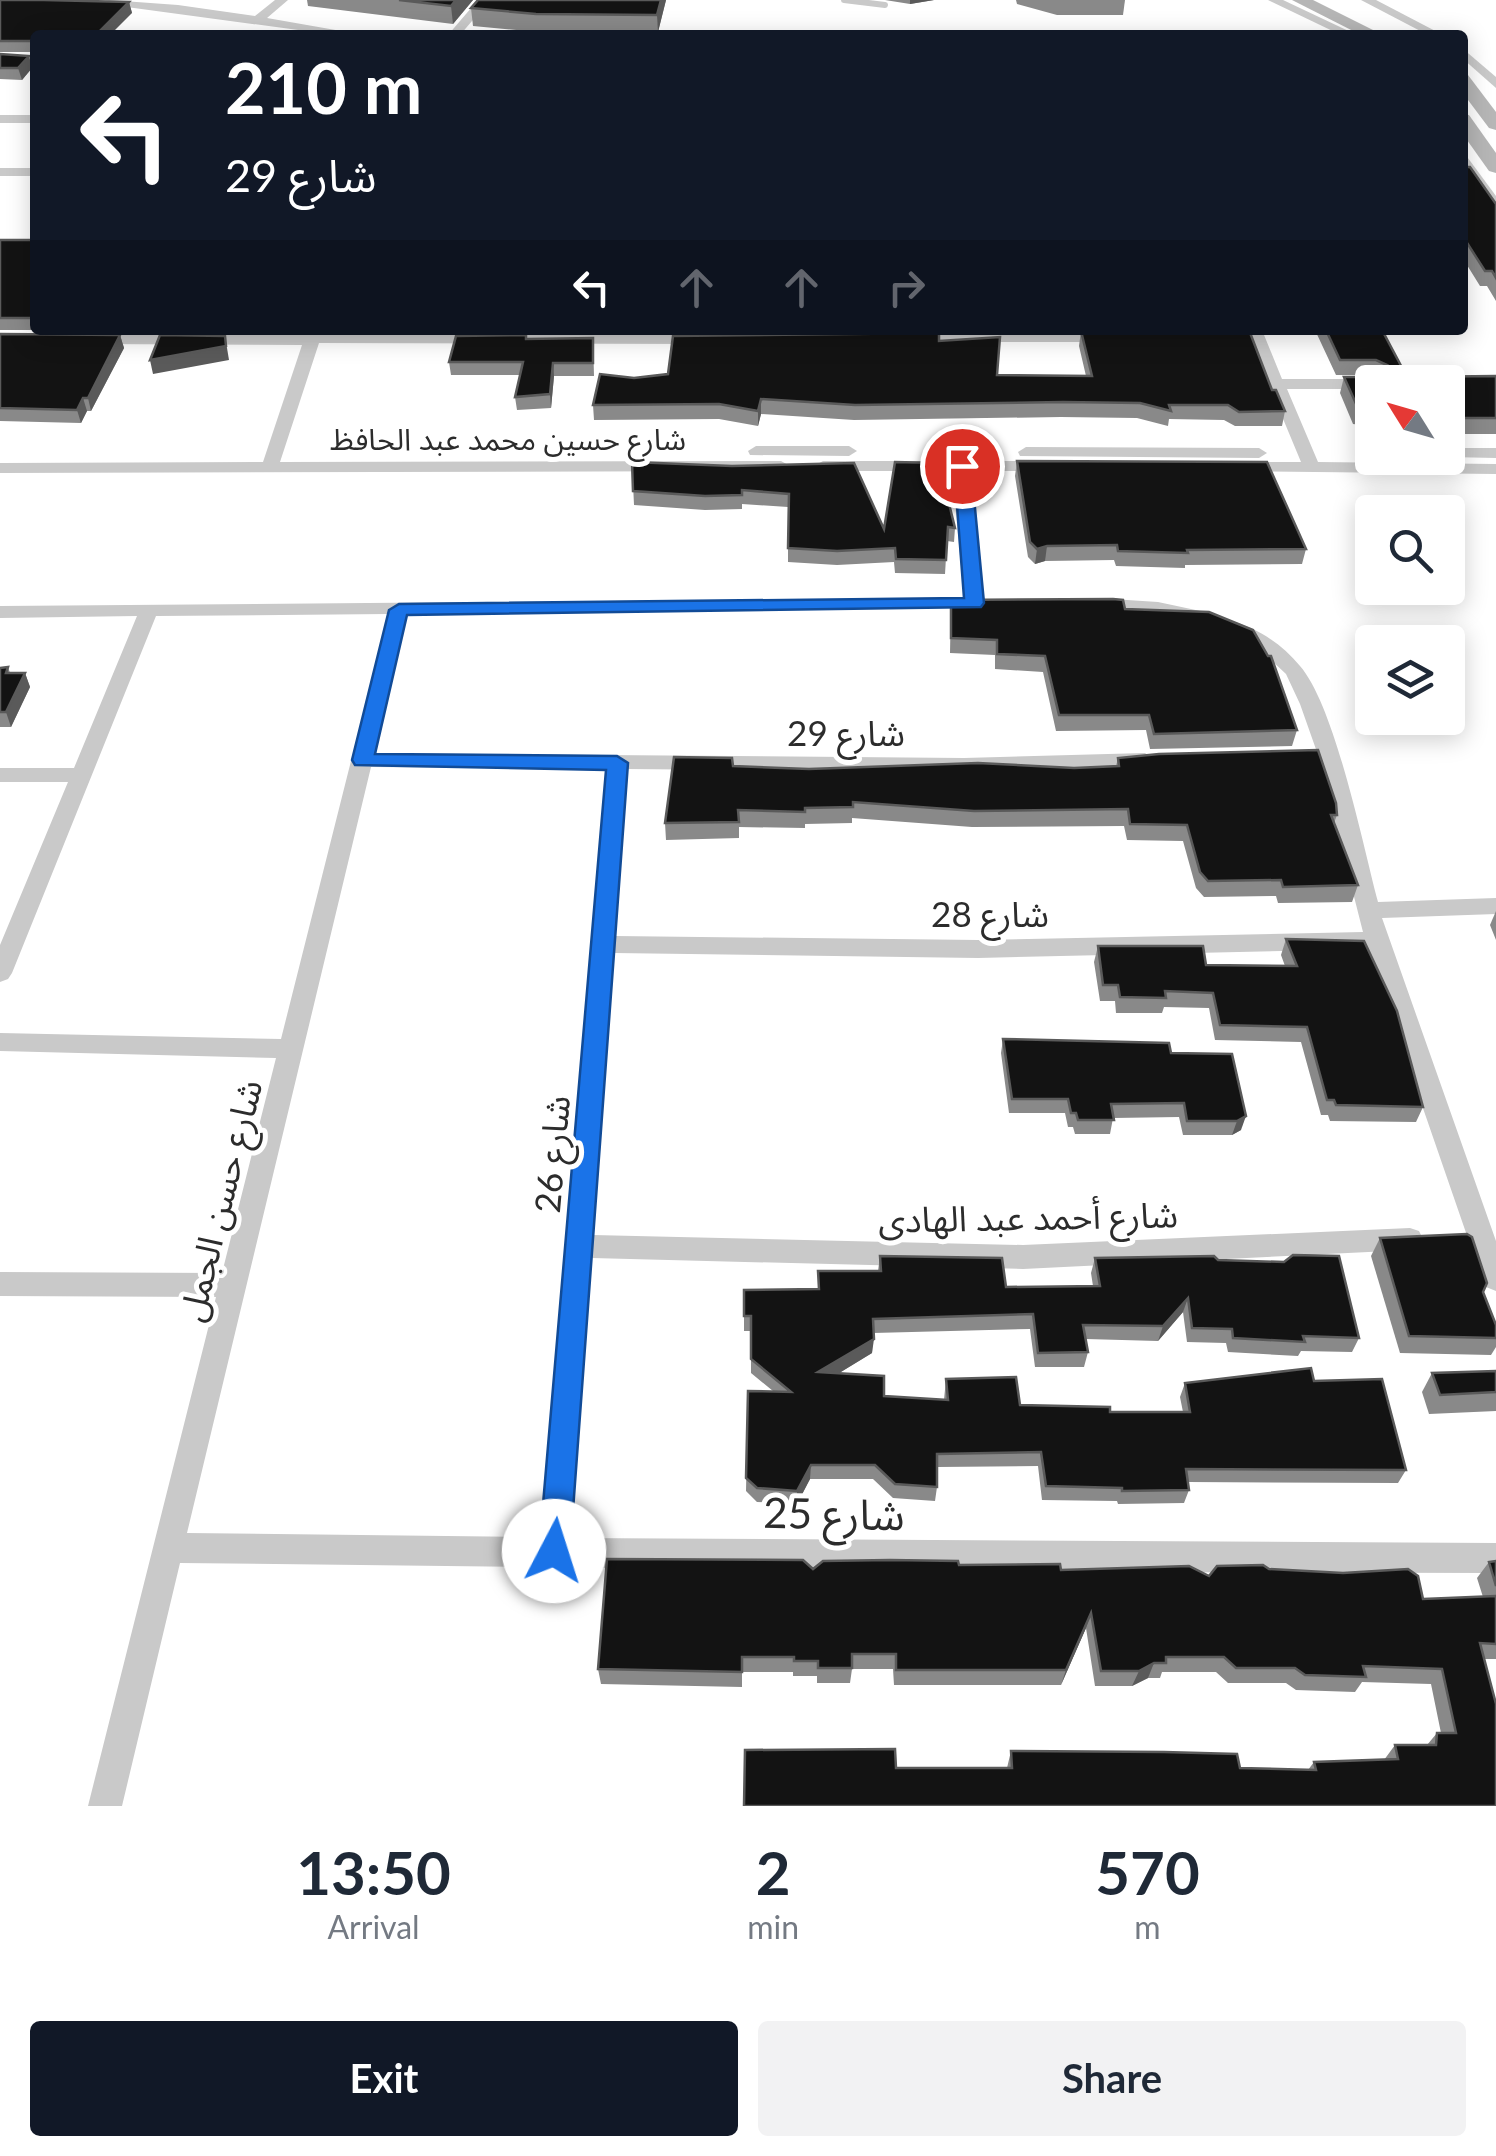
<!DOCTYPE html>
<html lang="en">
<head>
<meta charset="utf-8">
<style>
  body { margin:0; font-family:Lato,"Noto Sans Arabic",sans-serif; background:#f2f2f3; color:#1f2937; height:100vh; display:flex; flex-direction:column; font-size:38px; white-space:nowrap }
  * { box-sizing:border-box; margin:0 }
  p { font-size:32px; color:#747a83 }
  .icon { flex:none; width:55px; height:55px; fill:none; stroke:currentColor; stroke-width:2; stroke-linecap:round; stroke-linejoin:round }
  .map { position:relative; height:1806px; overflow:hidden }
  .panel { display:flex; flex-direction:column; background:#fff; flex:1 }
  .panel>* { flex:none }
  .hud { position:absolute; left:30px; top:30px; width:1438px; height:305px; border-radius:10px; box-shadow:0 5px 25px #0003; background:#111827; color:#fff; overflow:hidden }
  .needle { width:65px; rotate:307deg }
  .buttons { position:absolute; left:1355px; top:365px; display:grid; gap:20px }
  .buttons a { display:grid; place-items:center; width:110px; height:110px; border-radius:10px; background:#fff; box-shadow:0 5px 25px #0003; font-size:50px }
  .pin { position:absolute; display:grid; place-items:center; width:85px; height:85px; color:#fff; margin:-42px; border:5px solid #fff; border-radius:50%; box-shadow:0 2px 10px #0007 }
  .me { position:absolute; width:110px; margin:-55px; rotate:5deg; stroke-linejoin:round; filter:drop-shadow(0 0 8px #0008) }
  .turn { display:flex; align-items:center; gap:35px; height:210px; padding:0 30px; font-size:45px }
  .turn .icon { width:130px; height:130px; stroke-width:2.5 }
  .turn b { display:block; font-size:70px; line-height:85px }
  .lanes { display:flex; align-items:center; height:95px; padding:0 30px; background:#0003; justify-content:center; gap:50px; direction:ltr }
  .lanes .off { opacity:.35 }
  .eta { display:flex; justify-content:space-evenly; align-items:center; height:170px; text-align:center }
  .eta b { font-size:60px; font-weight:700; line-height:70px }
  .action { display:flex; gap:20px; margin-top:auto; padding:20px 30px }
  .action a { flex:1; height:115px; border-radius:10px; background:#111827; color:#fff; font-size:40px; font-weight:700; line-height:115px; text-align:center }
  .action a+a { background:#f2f2f3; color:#1f2937 }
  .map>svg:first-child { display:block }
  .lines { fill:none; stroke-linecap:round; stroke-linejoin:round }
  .lane { stroke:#c9c9c9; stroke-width:6 }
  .street { fill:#c9c9c9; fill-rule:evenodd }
  .secondary { fill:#b6b6b6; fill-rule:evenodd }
  .wall { fill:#898989 }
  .shaded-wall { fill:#5a5a5a }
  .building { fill:#131313; stroke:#5a5a5a; stroke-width:2.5 }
  .route { fill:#1a73e8; stroke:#114b97; stroke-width:2.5 }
  .labels { text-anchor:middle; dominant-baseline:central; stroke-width:10; stroke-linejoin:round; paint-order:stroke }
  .far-street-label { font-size:30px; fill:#2c2c2c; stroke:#fff }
  .street-label { font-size:35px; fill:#2c2c2c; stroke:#fff }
  .near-street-label { font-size:42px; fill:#2c2c2c; stroke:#fff }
</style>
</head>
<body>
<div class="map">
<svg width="1496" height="1806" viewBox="0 0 1496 1806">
  <rect width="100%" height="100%" fill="#fff"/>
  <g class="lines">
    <path class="lane" d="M 844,0 L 885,5"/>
    <g class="street">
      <path d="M 109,0 L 178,5 L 255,16 L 275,0 L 288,0 L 267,18 L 364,35 L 335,35 L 97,3 Z"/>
      <path d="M 478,0 L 490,0 L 460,35 L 448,35 Z"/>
      <path d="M 1268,0 L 1283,0 L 1357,35 L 1341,35 Z"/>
      <path d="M 1361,0 L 1376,0 L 1443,35 L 1428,35 Z"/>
      <path d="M 1462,48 L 1496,77 L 1496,88 L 1462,58 Z"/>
      <path d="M 0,55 L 35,56 L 35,64 L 0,63 Z"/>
      <rect x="0" y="115" width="35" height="8"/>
      <path d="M 1462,150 L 1496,196 L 1496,211 L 1491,210 L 1462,165 Z"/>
      <rect x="0" y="168" width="35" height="8"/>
      <path d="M 307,330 L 323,330 L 322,333 L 699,334 L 707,339 L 699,344 L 319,343 L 280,462 L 781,461 L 790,466 L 781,471 L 0,473 L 0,463 L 263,462 L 302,345 L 93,344 L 85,339 L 93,334 L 306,335 Z"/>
      <path d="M 1246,330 L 1262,330 L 1282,379 L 1372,379 L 1379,382 L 1372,382 L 1372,389 L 1287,389 L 1318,462 L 1496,464 L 1496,474 L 1232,471 L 1232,463 L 1238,462 L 1301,462 Z"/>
      <path d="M 911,334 L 1109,332 L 1117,337 L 1109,342 L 906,342 L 903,339 Z"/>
      <path d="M 756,446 L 849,446 L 857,451 L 849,456 L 750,455 L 748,451 Z"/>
      <path d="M 1026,447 L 1259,448 L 1267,453 L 1259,458 L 1020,456 L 1018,452 Z"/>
      <path d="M 1455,448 L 1496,448 L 1496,458 L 1449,457 L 1448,452 Z"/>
      <path d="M 959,450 L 965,451 L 968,461 L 1046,461 L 1055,466 L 1046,471 L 969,471 L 983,598 L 988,603 L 986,607 L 407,614 L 374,753 L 964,758 L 1145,753 L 1155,760 L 1152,765 L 964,772 L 627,769 L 615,936 L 978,940 L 1363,932 L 1318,755 L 1300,704 L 1286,674 L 1253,643 L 1219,626 L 1229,620 C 1257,628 1281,643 1300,666 C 1335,706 1363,846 1378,902 L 1496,898 L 1496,914 L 1382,918 L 1496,1241 L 1496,1291 L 1486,1287 L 1482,1279 L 1368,949 L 978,958 L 614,953 L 593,1235 L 1023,1245 L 1410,1228 L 1419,1231 L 1423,1239 L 1419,1247 L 1410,1250 L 1023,1269 L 592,1258 L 571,1538 L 1496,1543 L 1496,1573 L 973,1572 L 180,1563 L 122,1806 L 88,1806 L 216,1297 L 0,1296 L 0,1272 L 222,1273 L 276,1058 L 0,1051 L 0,1033 L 281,1039 L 388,614 L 156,616 L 12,973 L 8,979 L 0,982 L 0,945 L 68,782 L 0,782 L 0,768 L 74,768 L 137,616 L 0,618 L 0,606 L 964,598 L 952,471 L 823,471 L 814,466 L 823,461 L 951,461 L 953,451 ZM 371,767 L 606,769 L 541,1537 L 187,1533 Z"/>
      <path d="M 1096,598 L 1158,602 L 1205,612 L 1207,616 L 1198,622 L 1158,614 L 1089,608 L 1087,604 Z"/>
    </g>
    <g class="secondary">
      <path d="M 1292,0 L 1313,0 L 1383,35 L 1361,35 Z"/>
      <path d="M 1462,74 L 1468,75 L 1496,112 L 1496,130 L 1489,128 L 1462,92 Z"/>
      <path d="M 1462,114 L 1469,115 L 1496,153 L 1496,173 L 1489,171 L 1462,133 Z"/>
    </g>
  </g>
  <g class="wall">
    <path d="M 0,0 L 129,2 L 132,13 L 35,35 L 35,52 L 0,52 Z"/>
    <path d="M 307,0 L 473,0 L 453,24 L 308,6 Z"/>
    <path d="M 478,0 L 666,0 L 658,32 L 538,32 L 473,26 L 471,8 Z"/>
    <path d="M 885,0 L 934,0 L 910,4 Z"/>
    <path d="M 1016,0 L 1125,0 L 1123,15 L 1057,15 L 1017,4 Z"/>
    <path d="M 0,54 L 29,56 L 32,68 L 22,80 L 0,79 Z"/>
    <path d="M 1462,167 L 1496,204 L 1496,301 L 1487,286 L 1480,286 L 1462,257 Z"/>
    <path d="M 0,240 L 35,240 L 35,330 L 133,330 L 0,330 Z"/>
    <path d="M 1315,330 L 1382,330 L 1407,377 L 1496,376 L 1496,434 L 1448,434 L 1448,382 L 1372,382 L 1372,434 L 1364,434 L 1361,425 L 1353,424 L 1340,393 L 1344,377 L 1375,377 L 1372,375 L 1336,375 Z"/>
    <path d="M 1081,331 L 1272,390 L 1285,411 L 1282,426 L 1235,426 L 1224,420 L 1169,419 L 1168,426 L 1137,418 L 1061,417 L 854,420 L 761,414 L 758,426 L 719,419 L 594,420 L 593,405 L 634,378 L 939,341 L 997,375 L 1086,376 L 1079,346 Z"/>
    <path d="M 0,334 L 120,335 L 124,348 L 91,411 L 87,411 L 81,423 L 0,421 Z"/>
    <path d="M 593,338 L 594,376 L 554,376 L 551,408 L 517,410 L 515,397 L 520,375 L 451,375 L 449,362 L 526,339 Z"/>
    <path d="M 1017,461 L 1306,549 L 1302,564 L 1185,565 L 1185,568 L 1116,566 L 1114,560 L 1045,561 L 1035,564 L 1028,557 L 1015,476 Z"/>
    <path d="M 632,462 L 732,466 L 884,529 L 895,462 L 955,528 L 954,542 L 947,541 L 945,574 L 895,573 L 894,562 L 837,565 L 788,562 L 788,507 L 742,504 L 742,509 L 705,510 L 634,505 Z"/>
    <path d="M 951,600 L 1125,609 L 1297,730 L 1292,746 L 1150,749 L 1146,730 L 1056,731 L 1043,672 L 995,669 L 995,655 L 950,653 Z"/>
    <path d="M 8,667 L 10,673 L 25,673 L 30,687 L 11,727 L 0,727 L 0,668 Z"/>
    <path d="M 1118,758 L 1337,815 L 1334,823 L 1358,885 L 1352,902 L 1278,903 L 1276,896 L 1204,897 L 1196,888 L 1183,841 L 1127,840 L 1124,826 L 972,827 L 852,818 L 852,823 L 805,824 L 805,828 L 739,827 L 739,838 L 666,840 L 665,823 L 733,766 L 809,769 L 1074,768 L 1116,766 Z"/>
    <path d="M 1496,911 L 1496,940 L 1490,925 Z"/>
    <path d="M 1286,939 L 1423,1107 L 1416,1122 L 1330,1121 L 1328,1115 L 1321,1115 L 1301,1042 L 1215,1040 L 1209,1008 L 1164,1007 L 1162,1013 L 1116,1013 L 1115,1001 L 1100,1001 L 1094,962 L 1098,946 L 1206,965 L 1285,966 L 1281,955 Z"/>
    <path d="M 1003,1039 L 1171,1053 L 1232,1054 L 1241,1130 L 1232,1135 L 1183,1135 L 1179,1117 L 1113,1118 L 1110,1134 L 1075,1134 L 1073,1127 L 1068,1127 L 1065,1113 L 1009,1113 L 1001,1053 Z"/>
    <path d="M 1380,1238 L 1483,1292 L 1496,1325 L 1496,1347 L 1491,1355 L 1400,1353 L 1371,1256 Z"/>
    <path d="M 880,1256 L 1006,1287 L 1093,1286 L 1091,1273 L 1095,1258 L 1218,1260 L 1359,1338 L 1352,1352 L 1301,1351 L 1298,1356 L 1228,1352 L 1226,1343 L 1187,1342 L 1183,1312 L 1158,1341 L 1086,1339 L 1088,1352 L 1084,1367 L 1035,1367 L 1030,1329 L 873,1333 L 872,1353 L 839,1373 L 884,1396 L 944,1400 L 946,1379 L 1020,1405 L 1110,1412 L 1183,1412 L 1180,1397 L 1185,1383 L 1314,1381 L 1406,1470 L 1398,1483 L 1188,1482 L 1189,1490 L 1184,1503 L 1118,1504 L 1117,1501 L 1042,1500 L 1038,1466 L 937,1467 L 937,1487 L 935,1501 L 893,1498 L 873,1479 L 810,1479 L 797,1504 L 757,1502 L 746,1491 L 748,1391 L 773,1391 L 751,1373 L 751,1331 L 744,1331 L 744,1290 L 818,1289 L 818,1271 L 878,1271 Z"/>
    <path d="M 1496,1371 L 1496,1411 L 1429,1414 L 1422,1392 L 1432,1373 Z"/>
    <path d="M 1496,1561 L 1496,1659 L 1484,1659 L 1496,1806 L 896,1768 L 1007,1768 L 1011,1751 L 1240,1768 L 1308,1770 L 1314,1762 L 1384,1760 L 1395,1745 L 1427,1745 L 1437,1733 L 1441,1733 L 1431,1684 L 1362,1682 L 1355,1692 L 1296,1690 L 1286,1683 L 1228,1683 L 1216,1672 L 1162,1672 L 1160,1678 L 1148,1678 L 1132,1686 L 1095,1686 L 1086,1628 L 1061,1685 L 894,1685 L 893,1669 L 852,1669 L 850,1683 L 817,1683 L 817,1676 L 793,1676 L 793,1672 L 742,1672 L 742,1687 L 601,1684 L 598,1669 L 813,1569 L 959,1565 L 1209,1576 L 1269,1569 L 1423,1599 L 1483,1597 L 1477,1578 L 1489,1562 Z"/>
  </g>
  <g class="shaded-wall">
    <path d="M 456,0 L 473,0 L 453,24 L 451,6 Z"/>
    <path d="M 661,0 L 666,0 L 658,32 L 657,15 Z"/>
    <path d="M 910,0 L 934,0 L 910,4 Z"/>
    <path d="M 129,2 L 132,13 L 110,35 L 96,35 Z"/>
    <path d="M 29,56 L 32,68 L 22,80 L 18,68 Z"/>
    <path d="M 120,335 L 124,348 L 91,411 L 88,398 Z"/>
    <path d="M 225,336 L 229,360 L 153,374 L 150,360 Z"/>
    <path d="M 553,363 L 554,376 L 551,408 L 550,394 Z"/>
    <path d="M 83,398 L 87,411 L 81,423 L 77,410 Z"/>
    <path d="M 761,399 L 761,414 L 758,426 L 758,411 Z"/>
    <path d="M 1047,546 L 1045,561 L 1035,564 L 1037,549 Z"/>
    <path d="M 25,673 L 30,687 L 11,727 L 6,712 Z"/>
    <path d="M 1246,1116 L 1241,1130 L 1232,1135 L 1237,1121 Z"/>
    <path d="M 1188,1298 L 1183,1312 L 1158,1341 L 1163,1326 Z"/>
    <path d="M 874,1339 L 872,1353 L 818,1386 L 818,1372 Z"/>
    <path d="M 811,1465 L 810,1479 L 797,1504 L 797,1491 Z"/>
    <path d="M 1091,1613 L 1086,1628 L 1061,1685 L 1066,1670 Z"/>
    <path d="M 1154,1663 L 1148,1678 L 1132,1686 L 1139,1671 Z"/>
  </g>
  <g class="building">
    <path d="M 0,0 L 44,0 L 129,2 L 96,35 L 35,35 L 35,47 L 32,41 L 0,41 Z"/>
    <path d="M 399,0 L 456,0 L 451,6 Z"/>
    <path d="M 478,0 L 661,0 L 657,15 L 536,14 L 471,8 Z"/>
    <path d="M 0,54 L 29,56 L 18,68 L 0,68 Z"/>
    <path d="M 1462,167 L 1470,167 L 1496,204 L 1496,278 L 1492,271 L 1485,271 L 1462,235 Z"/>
    <rect x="0" y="240" width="35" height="78"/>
    <path d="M 1249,330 L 1272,390 L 1276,390 L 1285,411 L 1239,412 L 1228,405 L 1169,405 L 1171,411 L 1140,403 L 1063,402 L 855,405 L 761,399 L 758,411 L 719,404 L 593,405 L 600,374 L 634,378 L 668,374 L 673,336 L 939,333 L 939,341 L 1000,337 L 997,375 L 1092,376 L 1081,331 Z"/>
    <path d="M 1326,330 L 1382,330 L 1407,377 L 1496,376 L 1496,418 L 1448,418 L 1448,382 L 1372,382 L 1372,418 L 1369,418 L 1365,409 L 1358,408 L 1344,377 L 1376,377 L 1387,365 L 1376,360 L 1340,360 Z"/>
    <path d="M 0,334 L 120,335 L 88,398 L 83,398 L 77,410 L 0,408 Z"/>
    <path d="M 160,335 L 225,336 L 226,346 L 150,360 Z"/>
    <path d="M 526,335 L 526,339 L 593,338 L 593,363 L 553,363 L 550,394 L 515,397 L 523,362 L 449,362 L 456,336 Z"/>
    <path d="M 1017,461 L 1267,462 L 1306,549 L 1187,550 L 1188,553 L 1118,551 L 1117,545 L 1047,546 L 1037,549 L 1030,542 Z"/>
    <path d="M 632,462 L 732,466 L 854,463 L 884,529 L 895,462 L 939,463 L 955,528 L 948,527 L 946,560 L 896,559 L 895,548 L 837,551 L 788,548 L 789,494 L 742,490 L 742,495 L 705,496 L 633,491 Z"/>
    <path d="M 1113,599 L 1123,600 L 1125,609 L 1209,612 L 1253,630 L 1268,656 L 1271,656 L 1297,730 L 1154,734 L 1149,715 L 1059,715 L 1045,656 L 997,654 L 997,640 L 951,638 L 951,600 Z"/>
    <path d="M 8,667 L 6,673 L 25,673 L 6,712 L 0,712 L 0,668 Z"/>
    <path d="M 1318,750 L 1336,803 L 1337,815 L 1331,815 L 1358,885 L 1283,887 L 1281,880 L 1208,881 L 1200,872 L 1187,825 L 1130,824 L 1128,809 L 974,811 L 853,802 L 853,807 L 805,808 L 805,812 L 738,810 L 739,822 L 665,823 L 674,757 L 732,758 L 733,766 L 809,769 L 978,763 L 1074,768 L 1119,766 L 1118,758 L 1159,754 Z"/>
    <path d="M 1286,939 L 1364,941 L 1397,1011 L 1423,1107 L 1336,1105 L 1334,1100 L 1327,1100 L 1307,1027 L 1220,1025 L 1213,993 L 1165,991 L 1166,998 L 1120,997 L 1118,985 L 1103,985 L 1098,946 L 1203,946 L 1206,965 L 1297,966 Z"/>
    <path d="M 1003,1039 L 1169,1043 L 1171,1053 L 1232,1054 L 1246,1116 L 1237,1121 L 1187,1121 L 1184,1103 L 1111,1104 L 1114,1120 L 1078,1120 L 1076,1113 L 1071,1113 L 1068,1099 L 1012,1099 Z"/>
    <path d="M 1467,1234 L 1472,1237 L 1487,1283 L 1483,1292 L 1496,1325 L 1496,1338 L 1409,1336 L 1380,1238 Z"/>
    <path d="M 1293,1255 L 1339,1256 L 1359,1338 L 1303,1336 L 1305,1342 L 1233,1338 L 1232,1329 L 1192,1328 L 1188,1298 L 1163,1326 L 1083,1325 L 1088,1352 L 1038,1353 L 1033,1314 L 873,1319 L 874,1339 L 818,1372 L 884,1376 L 884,1396 L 948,1400 L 946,1379 L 1016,1377 L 1020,1405 L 1110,1407 L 1110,1412 L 1190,1412 L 1185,1383 L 1311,1368 L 1314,1381 L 1382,1379 L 1406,1470 L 1186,1469 L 1189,1490 L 1122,1491 L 1122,1488 L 1046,1486 L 1041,1452 L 937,1454 L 937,1487 L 895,1484 L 875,1465 L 811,1465 L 797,1491 L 757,1488 L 746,1478 L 748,1391 L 791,1392 L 751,1359 L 751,1316 L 744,1316 L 744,1290 L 819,1289 L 818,1271 L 881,1271 L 880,1256 L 1002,1258 L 1006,1287 L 1100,1286 L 1095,1258 L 1214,1256 L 1218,1260 L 1284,1262 Z"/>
    <path d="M 1496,1371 L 1496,1392 L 1440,1395 L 1432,1373 Z"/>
    <path d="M 607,1559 L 803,1560 L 813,1569 L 823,1561 L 890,1560 L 958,1561 L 959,1565 L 1060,1564 L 1061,1570 L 1189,1566 L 1209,1576 L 1217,1566 L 1263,1565 L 1269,1569 L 1343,1573 L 1408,1569 L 1418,1576 L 1423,1599 L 1496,1596 L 1496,1644 L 1480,1643 L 1496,1704 L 1496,1806 L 744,1806 L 745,1750 L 895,1749 L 896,1768 L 1012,1768 L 1011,1751 L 1164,1752 L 1237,1754 L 1240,1768 L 1316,1770 L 1314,1762 L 1398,1759 L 1395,1745 L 1436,1745 L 1437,1733 L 1456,1733 L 1442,1669 L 1363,1666 L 1366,1677 L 1305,1675 L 1295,1668 L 1236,1668 L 1224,1657 L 1166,1657 L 1166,1663 L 1154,1663 L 1139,1671 L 1101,1671 L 1091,1613 L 1066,1670 L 896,1670 L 896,1654 L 852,1654 L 852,1668 L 818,1668 L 818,1661 L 794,1661 L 794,1657 L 742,1657 L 742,1672 L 598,1669 Z"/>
    <path d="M 1496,1561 L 1496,1586 L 1489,1562 Z"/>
  </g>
  <path class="route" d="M 962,461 L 971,466 L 984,603 L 981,607 L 407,615 L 375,754 L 617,756 L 628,763 L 570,1551 L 565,1561 L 554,1566 L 544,1561 L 539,1551 L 606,770 L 355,765 L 352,760 L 389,610 L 399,604 L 964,598 L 954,466 Z"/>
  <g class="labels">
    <g class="far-street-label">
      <text x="508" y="438">شارع حسين محمد عبد الحافظ</text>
    </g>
    <g class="street-label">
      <text x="846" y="732">شارع 29</text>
      <text x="990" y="913">شارع 28</text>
      <text transform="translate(551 1154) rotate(-85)">شارع 26</text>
      <text transform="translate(219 1200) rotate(-76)">شارع حسن الجمل</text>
      <text transform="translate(1028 1216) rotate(-1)">شارع أحمد عبد الهادى</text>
    </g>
    <g class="near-street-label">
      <text transform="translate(834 1513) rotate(1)">شارع 25</text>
    </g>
  </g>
</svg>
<div class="buttons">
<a><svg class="needle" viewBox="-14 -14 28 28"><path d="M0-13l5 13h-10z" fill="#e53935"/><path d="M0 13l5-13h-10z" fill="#747a83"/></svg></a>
<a><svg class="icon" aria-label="search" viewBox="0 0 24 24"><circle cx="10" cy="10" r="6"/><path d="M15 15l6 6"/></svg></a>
<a><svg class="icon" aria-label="layers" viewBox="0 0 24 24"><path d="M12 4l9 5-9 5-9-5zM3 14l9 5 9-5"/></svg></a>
</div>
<div class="pin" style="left:962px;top:466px;background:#d93025"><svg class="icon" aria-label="arrive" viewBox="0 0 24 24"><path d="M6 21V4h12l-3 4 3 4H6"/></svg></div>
<svg class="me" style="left:554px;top:1551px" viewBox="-20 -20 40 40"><circle r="19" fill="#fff"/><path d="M0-13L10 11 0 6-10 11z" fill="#1a73e8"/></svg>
<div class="hud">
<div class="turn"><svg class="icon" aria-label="left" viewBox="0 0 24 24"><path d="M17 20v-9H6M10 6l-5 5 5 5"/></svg><div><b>210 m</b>شارع 29</div></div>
<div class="lanes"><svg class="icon" aria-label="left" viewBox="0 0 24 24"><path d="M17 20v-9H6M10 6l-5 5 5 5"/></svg><svg class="icon off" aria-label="ahead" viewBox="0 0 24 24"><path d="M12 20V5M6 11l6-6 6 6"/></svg><svg class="icon off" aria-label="ahead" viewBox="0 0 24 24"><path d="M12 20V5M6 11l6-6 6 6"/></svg><svg class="icon off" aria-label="right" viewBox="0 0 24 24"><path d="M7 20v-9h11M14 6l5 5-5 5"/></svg></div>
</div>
</div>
<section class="panel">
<div class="eta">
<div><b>13:50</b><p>Arrival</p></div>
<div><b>2</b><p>min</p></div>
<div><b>570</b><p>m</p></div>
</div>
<div class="action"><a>Exit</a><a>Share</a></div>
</section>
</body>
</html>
